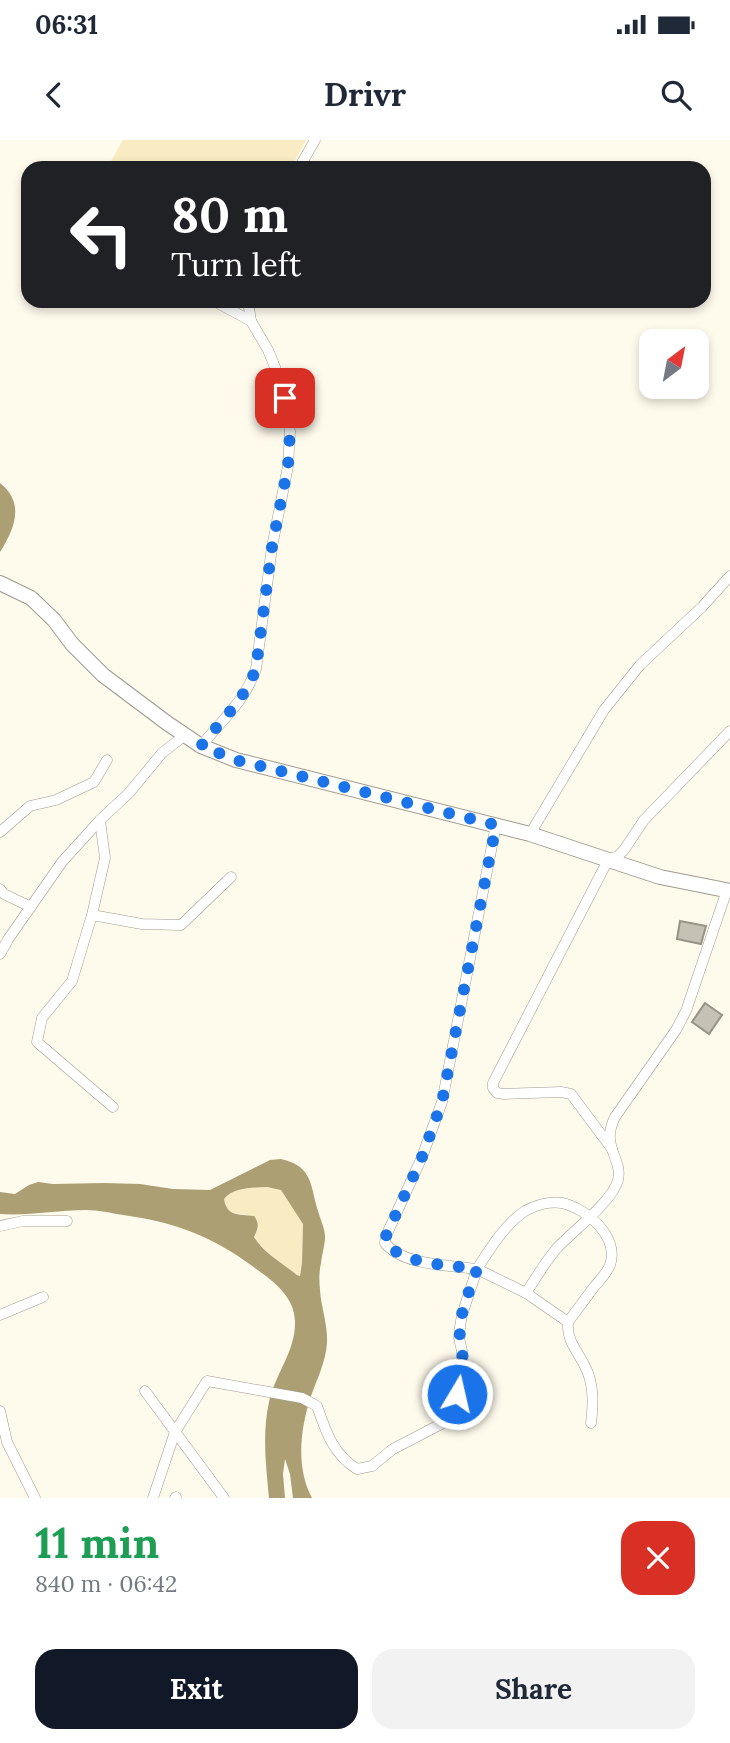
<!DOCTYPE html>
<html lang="en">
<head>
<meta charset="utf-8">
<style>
  body { margin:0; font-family:Lora,serif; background:#f2f2f3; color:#1f2937; height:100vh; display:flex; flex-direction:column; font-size:26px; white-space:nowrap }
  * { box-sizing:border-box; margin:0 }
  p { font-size:23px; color:#747a83 }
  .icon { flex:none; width:38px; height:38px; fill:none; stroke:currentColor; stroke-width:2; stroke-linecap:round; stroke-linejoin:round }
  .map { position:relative; height:1358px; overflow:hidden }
  .sheet { display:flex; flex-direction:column; background:#fff; flex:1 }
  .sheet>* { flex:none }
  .banner { position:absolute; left:21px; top:21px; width:690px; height:147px; border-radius:21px; box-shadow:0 4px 10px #0003; background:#202124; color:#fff; overflow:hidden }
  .needle { width:46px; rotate:32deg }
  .tools { position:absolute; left:639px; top:189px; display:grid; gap:14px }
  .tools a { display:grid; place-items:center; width:70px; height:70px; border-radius:14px; background:#fff; box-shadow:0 4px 10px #0003; font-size:35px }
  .pin { position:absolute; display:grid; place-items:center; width:60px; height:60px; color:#fff; margin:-30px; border-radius:14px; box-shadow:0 4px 10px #0006 }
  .me { position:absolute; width:77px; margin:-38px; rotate:9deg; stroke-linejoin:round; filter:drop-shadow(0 0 5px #0008) }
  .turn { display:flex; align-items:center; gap:24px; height:147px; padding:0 35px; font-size:32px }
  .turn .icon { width:91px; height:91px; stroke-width:2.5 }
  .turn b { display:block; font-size:49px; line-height:60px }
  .round { display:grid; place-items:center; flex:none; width:74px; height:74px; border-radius:21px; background:#f2f2f3 }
  .head { display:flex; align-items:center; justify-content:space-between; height:119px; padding:0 35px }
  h1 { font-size:42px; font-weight:700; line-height:52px; color:#1e9e55 }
  .primary-button { display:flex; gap:14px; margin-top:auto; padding:14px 35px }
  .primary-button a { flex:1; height:80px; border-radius:21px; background:#111827; color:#fff; font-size:28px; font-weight:700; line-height:80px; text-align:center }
  .primary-button a+a { background:#f2f2f3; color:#1f2937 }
  .status { display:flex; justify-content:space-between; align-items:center; height:49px; padding:0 35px; background:#fff; direction:ltr }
  .status svg { height:19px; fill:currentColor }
  header { display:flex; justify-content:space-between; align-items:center; height:91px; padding:0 35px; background:#fff; font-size:32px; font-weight:700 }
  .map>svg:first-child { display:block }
  .green { fill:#f9ecc2 }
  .water { fill:#ac9f74; fill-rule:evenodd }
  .building { fill:#c5c1b4; stroke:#979387; stroke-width:2 }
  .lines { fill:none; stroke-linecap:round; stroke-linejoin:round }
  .street-casing { stroke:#9f9b8e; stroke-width:11 }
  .secondary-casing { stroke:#9f9b8e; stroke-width:16 }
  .street { stroke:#fff; stroke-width:10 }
  .secondary { stroke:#fff; stroke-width:14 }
  .route { stroke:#1a73e8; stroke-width:12; stroke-dasharray:0 21.6 }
</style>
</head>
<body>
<div class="status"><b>06:31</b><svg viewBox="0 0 49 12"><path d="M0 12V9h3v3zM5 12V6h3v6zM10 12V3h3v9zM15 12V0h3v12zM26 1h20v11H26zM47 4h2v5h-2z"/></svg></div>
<header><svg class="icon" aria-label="back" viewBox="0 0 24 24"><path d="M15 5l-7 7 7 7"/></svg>Drivr<svg class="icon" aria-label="search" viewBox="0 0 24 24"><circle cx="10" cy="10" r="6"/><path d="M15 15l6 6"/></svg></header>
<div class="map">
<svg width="730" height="1358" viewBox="0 0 730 1358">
  <rect width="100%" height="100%" fill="#fefaec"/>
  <g class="green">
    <path d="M 123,0 L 306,0 L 291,28 L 107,28 Z"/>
    <path d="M 267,1047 L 278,1048 L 281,1050 L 303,1084 L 302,1123 L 300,1136 C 287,1130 262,1109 254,1096 L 258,1090 L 257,1080 C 244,1069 228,1081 224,1059 C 234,1047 252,1048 267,1047 Z"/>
  </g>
  <g class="water">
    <path d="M 0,343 C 25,363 15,388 0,412 Z"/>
    <path d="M 281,1019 C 313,1026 310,1045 318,1071 C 320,1079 325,1088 325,1097 C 325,1105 322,1114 321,1123 C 319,1132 319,1141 320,1150 C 321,1167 328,1185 327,1203 C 326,1222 316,1241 310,1259 C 300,1291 296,1328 312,1358 L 293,1358 L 290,1334 L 285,1319 L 283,1334 L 285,1358 L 269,1358 C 266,1326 262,1294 269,1262 C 275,1234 296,1211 295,1181 C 294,1156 273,1141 255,1128 C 212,1096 175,1082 123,1075 C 111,1073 98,1070 86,1070 C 57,1070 28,1076 0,1074 L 0,1052 L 15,1054 L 29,1045 L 38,1042 L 53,1044 L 104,1043 L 140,1044 L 173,1049 L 210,1050 L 270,1020 ZM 267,1047 L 281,1050 L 303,1084 L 302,1123 L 300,1136 L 297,1135 C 282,1123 264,1113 254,1097 C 258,1089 260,1084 254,1076 C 239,1074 227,1077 224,1059 C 234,1047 252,1048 267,1047 Z"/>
  </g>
  <g class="building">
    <path d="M 680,781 L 706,786 L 701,804 L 677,799 Z"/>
    <path d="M 705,863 L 722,875 L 709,894 L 692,882 Z"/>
  </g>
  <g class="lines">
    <g class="street-casing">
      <g id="street">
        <path d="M 299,28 L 315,0"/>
        <path d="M 214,161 L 251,181"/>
        <path d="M 201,606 C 222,580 245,561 256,529 L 272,407 L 288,326 L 290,292 L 285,258 L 281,242 L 268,210 L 251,181 L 248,161"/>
        <path d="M 100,680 L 105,718 L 92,775 L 72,841 L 42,878 L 37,902 L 113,967"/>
        <path d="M 0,692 L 30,666 L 56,660 L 94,642 L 107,620"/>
        <path d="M 530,694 L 604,570 L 640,525 L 702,467 L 730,436"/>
        <path d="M 0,749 L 4,754 L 31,767"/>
        <path d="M 92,775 L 142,784 L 181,785 L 231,737"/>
        <path d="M 0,814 L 9,798 L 62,722 L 100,680 L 129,653 L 162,613 L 185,595"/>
        <path d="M 612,1009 L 571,954 L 561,952 L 504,954 L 497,953 L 493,948 L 493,943 L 608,720 L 618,716 L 624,710 L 644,680 L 730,591"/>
        <path d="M 0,1086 L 23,1081 L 67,1081"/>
        <path d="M 526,1153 C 536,1138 545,1122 557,1108 C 572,1092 613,1061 618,1040 C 623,1018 600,1007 615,977 L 676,890 L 686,871 L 727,750"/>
        <path d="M 0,1175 L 43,1157"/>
        <path d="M 568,1182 L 526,1153 L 477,1129 C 490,1109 505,1084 525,1071 C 535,1065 550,1061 562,1063 C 586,1068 620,1097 610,1125 C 607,1133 599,1141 594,1147 C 585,1159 577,1170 568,1182 C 566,1203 581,1214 588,1233 C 594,1250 593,1266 591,1283"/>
        <path d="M 145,1251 L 224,1358"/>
        <path d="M 0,1271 L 7,1302 L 35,1358"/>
        <path d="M 153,1358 L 175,1292 L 207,1241 L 302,1258 L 317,1266 C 326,1292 333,1314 357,1329 L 372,1326 L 393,1309 L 443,1283 L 452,1270 L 462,1236 L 462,1211 L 459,1198 L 460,1187 L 462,1175 L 477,1129 C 450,1125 403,1126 385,1103 L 386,1096 L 422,1017 L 442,962 L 496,685"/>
        <path d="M 175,1358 L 176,1357"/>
      </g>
    </g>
    <g class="secondary-casing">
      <path id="secondary" d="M 0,443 L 31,458 L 54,480 L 72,504 L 103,535 L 167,583 L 201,606 L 236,620 L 530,694 L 660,737 L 730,751"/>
    </g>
    <use href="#street" class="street"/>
    <use href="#secondary" class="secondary"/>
  </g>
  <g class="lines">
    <path class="route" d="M 285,258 L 290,292 L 288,326 L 272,407 L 256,528 C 245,560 221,580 201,606 L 236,620 L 496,685 L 442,962 L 422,1017 L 386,1096 L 385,1102 C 403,1125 450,1125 477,1129 C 471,1148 461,1168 460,1188 C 459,1196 461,1203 462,1210 C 464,1225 461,1240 457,1254"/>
  </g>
</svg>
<div class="tools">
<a><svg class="needle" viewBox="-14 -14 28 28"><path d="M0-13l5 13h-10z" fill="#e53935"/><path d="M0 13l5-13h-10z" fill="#747a83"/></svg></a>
</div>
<div class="pin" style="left:285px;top:258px;background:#d93025"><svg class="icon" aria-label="arrive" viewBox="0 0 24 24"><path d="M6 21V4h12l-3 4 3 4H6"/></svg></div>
<svg class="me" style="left:457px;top:1254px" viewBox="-20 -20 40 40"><circle r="17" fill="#1a73e8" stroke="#fff" stroke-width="3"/><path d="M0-11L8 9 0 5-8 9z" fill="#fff"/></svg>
<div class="banner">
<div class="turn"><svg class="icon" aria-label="left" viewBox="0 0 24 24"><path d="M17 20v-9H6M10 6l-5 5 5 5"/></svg><div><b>80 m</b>Turn left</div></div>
</div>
</div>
<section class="sheet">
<div class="head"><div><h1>11 min</h1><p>840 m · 06:42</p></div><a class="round" style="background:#d93025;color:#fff"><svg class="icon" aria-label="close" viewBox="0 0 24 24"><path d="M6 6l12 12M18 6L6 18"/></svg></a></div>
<div class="primary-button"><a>Exit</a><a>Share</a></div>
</section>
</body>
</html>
